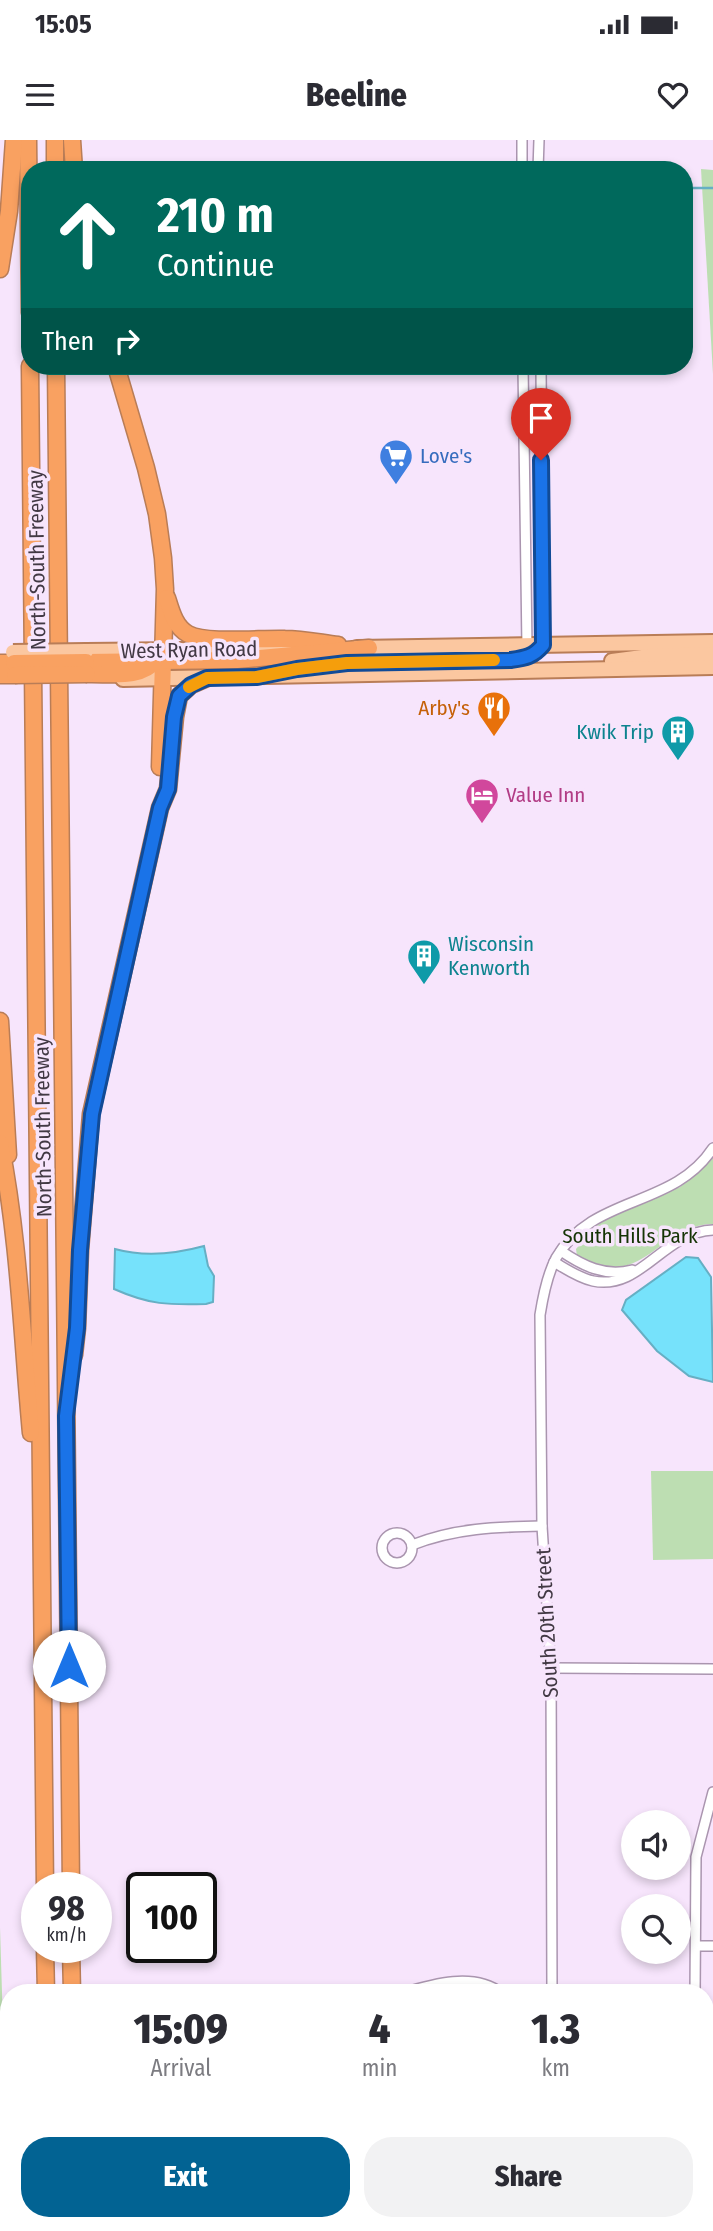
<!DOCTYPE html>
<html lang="en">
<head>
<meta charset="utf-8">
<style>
  body { margin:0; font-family:"Fira Sans Condensed",sans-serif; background:#f2f2f3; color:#2b2b33; height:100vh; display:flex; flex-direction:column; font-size:26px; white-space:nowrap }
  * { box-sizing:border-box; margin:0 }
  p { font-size:23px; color:#7c7c81 }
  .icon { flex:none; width:38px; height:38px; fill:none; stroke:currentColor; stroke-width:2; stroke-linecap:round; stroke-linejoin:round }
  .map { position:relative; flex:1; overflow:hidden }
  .details { position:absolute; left:0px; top:1844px; width:714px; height:247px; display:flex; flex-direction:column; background:#fff; border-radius:28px 28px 0 0; box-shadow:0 4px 10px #0003 }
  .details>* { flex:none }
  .banner { position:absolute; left:21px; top:21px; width:672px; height:214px; border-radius:28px; box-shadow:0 4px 10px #0003; background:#00695c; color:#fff; overflow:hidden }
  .buttons { position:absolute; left:621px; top:1670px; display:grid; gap:14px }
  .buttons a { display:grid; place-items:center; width:70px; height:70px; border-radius:50%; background:#fff; box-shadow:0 4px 10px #0003; font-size:35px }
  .speed { position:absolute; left:21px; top:1732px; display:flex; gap:14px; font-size:35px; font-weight:700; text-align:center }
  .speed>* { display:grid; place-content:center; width:91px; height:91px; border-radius:50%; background:#fff; box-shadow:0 4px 10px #0003; line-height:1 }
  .speed small { font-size:18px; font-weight:400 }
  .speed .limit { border:4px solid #111; border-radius:10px; background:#fff; color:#111 }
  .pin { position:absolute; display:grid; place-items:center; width:60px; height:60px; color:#fff; margin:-72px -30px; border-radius:50% 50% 50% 0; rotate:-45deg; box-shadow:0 0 7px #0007 }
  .pin .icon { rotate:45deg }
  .me { position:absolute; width:77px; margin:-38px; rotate:0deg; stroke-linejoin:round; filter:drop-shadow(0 0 5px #0008) }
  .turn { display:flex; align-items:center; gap:24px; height:147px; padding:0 21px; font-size:32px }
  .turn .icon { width:91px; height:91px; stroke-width:2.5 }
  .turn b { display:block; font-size:49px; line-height:60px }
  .then { display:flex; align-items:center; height:66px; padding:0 21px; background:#0003; gap:14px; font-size:26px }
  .eta { display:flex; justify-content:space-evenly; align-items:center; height:119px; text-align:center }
  .eta b { font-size:42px; font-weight:800; line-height:49px }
  .cta { display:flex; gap:14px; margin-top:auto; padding:14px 21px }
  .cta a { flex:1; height:80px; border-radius:28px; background:#026393; color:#fff; font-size:28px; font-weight:800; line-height:80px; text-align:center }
  .cta a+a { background:#f2f2f3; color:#2b2b33 }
  .status { display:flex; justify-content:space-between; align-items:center; height:49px; padding:0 35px; background:#fff; direction:ltr }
  .status svg { height:19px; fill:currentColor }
  header { display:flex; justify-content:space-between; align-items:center; height:91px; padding:0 21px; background:#fff; font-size:32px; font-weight:800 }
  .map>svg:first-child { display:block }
  .green { fill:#bddeb2 }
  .water { fill:#76e2fb; stroke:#66afc4; stroke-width:2 }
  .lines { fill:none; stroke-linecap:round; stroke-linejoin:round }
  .stream { stroke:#66afc4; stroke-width:2.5 }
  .minor-casing { stroke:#aa95af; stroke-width:12 }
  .primary-casing { stroke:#b97d57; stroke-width:18 }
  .motorway-casing { stroke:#b97d57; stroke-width:19 }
  .minor { stroke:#fff; stroke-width:9 }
  .primary { stroke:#fbc7a0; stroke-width:14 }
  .motorway { stroke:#f9a161; stroke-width:16 }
  .primary-bridge-casing { stroke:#b97d57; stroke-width:18; stroke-linecap:butt }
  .motorway-bridge-casing { stroke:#b97d57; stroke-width:19; stroke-linecap:butt }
  .primary-bridge { stroke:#fbc7a0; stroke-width:14 }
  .motorway-bridge { stroke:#f9a161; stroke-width:16 }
  .route-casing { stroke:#114b97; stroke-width:18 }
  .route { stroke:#1a73e8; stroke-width:12 }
  .slow { stroke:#f59e0b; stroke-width:12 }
  .labels { text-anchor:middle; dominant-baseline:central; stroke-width:7; stroke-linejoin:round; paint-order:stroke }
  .shop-label { font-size:21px; fill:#366cbe; stroke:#f7e5fc; text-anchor:start }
  .street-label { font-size:21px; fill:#423944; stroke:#f7e5fc }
  .food-label { font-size:21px; fill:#c56008; stroke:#f7e5fc; text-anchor:end }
  .culture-label { font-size:21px; fill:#0d838f; stroke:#f7e5fc; text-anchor:end }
  .hotel-label { font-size:21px; fill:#b23c85; stroke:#f7e5fc; text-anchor:start }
  .park-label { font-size:21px; fill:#153405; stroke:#f7e5fc }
</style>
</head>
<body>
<div class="status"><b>15:05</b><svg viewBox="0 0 49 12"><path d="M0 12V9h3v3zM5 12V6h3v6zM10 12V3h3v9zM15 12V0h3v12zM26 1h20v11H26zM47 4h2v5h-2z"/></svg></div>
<header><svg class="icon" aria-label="menu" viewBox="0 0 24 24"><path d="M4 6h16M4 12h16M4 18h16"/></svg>Beeline<svg class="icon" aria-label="heart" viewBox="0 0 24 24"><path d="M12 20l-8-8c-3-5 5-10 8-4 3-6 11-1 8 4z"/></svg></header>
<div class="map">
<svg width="713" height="2091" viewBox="0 0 713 2091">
  <rect width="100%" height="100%" fill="#f7e5fc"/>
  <g class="green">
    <path d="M 701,29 L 713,30 L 713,234 Z"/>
    <path d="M 713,1018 L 713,1084 C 657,1085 642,1154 577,1116 L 576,1109 L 595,1087 L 606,1078 L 680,1047 L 694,1036 Z"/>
    <path d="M 651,1331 L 713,1331 L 713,1419 L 653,1420 Z"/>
    <path d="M 0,1787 L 9,2082 L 9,2091 L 0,2091 Z"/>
  </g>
  <g class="water">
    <path d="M 204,1106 L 208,1126 L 214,1136 L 213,1162 L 206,1164 C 168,1165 150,1165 114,1149 L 115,1109 C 144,1117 175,1114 204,1106 Z"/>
    <path d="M 686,1117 L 698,1118 L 711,1137 L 713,1242 L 689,1236 L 657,1211 L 622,1170 L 626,1160 Z"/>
  </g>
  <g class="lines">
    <path class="stream" d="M 684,48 L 713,48"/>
    <g class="minor-casing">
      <g id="minor">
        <path d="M 522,30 L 522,0"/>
        <path d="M 538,30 L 539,0"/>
        <path d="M 523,226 L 527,507"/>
        <path d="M 541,226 L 543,505"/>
        <path d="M 561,1111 C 583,1126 605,1137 632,1130"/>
        <path d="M 554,1122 C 566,1129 579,1138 593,1141 C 641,1151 663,1092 713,1090"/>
        <circle cx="397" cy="1408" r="15"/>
        <path d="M 412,1405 C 455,1388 496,1387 542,1386"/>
        <path d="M 551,1528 L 713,1529"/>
        <path d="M 696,1806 L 713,1806"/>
        <path d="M 403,1853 C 433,1844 474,1832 501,1853"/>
        <path d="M 552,1853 L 551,1528 L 542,1386 L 540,1175 C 543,1156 547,1135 556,1118 C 593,1054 673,1069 713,1008"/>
        <path d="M 695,1853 L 696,1717 L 713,1652"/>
        <path d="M 705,1908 L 713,1907"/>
        <path d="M 567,2082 L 580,2091"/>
      </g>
    </g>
    <g class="primary-casing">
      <g id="primary">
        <path d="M 357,508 L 713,502"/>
        <path d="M 86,511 L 285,509"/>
        <path d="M 612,521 L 650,516 L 713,514"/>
        <path d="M 310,527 L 347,523 L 511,520 L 529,517 L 543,505"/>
        <path d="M 123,539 L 713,527"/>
      </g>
    </g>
    <g class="motorway-casing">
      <g id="motorway">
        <path d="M 28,0 L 30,173"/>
        <path d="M 55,0 L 55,30"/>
        <path d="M 72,0 L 74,30"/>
        <path d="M 0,129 L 9,71 L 14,0"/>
        <path d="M 30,226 L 45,1748"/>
        <path d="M 56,226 L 71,1748"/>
        <path d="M 116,226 L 146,328 L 157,374 L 163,418 L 165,449 L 160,627"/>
        <path d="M 167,458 C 171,471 175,487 188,494 C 207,504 261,498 285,499 C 303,499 321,503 338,505"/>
        <path d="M 86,522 L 237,520 L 369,508"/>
        <path d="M 0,523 L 14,523"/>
        <path d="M 87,534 C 109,533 141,540 156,520"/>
        <path d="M 0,535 L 15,535"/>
        <path d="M 0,881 L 8,1015"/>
        <path d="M 0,1003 C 19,1099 22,1196 31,1293"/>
        <path d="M 74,1215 L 77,1188 L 80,1110 L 91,974 L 160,668 L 168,649 L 175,577 L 179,556 L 191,545 L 207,538"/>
        <path d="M 45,1808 L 46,1853"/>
        <path d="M 71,1808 L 72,1853"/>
        <path d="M 48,2082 L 48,2091"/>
        <path d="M 74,2082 L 74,2091"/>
      </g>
    </g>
    <use href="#minor" class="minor"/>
    <use href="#primary" class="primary"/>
    <use href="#motorway" class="motorway"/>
    <g class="primary-bridge-casing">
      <path id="primary-bridge" d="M 13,512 L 86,511"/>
    </g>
    <g class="motorway-bridge-casing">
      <g id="motorway-bridge">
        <path d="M 14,523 L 86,522"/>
        <path d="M 15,535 L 87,534"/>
      </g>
    </g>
    <use href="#primary-bridge" class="primary-bridge"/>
    <use href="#motorway-bridge" class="motorway-bridge"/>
  </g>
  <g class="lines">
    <g class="route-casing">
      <path id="route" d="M 69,1526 L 66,1276 L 77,1188 L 80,1110 L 92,974 L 160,668 L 168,649 L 174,577 L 179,556 L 191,545 L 207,538 L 257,537 L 297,529 L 347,523 L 511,520 C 525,518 533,517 543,505 L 541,320"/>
    </g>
    <use href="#route" class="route"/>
    <path class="slow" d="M 189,547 L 207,538 L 257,537 L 297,529 L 347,523 L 494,520"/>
  </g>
  <defs>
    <g id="supermarket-pin" transform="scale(1.75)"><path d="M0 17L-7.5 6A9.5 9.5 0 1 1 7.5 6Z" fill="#3f7fe0" stroke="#f7e5fc"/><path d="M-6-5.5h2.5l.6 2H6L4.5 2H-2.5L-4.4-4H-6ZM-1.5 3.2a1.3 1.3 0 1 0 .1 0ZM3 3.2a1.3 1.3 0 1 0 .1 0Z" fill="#fff"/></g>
    <g id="restaurant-pin" transform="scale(1.75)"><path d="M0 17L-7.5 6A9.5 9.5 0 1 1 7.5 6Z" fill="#e8710a" stroke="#f7e5fc"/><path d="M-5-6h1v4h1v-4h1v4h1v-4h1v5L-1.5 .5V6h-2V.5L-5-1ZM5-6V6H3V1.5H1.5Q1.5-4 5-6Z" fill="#fff"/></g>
    <g id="building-pin" transform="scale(1.75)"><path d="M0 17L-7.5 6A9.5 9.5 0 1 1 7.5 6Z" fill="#0f9aa8" stroke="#f7e5fc"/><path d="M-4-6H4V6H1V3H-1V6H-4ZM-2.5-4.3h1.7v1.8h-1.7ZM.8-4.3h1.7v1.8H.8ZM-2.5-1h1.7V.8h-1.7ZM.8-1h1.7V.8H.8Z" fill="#fff"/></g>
    <g id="hotel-pin" transform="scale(1.75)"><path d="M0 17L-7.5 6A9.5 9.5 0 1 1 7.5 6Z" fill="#d1479c" stroke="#f7e5fc"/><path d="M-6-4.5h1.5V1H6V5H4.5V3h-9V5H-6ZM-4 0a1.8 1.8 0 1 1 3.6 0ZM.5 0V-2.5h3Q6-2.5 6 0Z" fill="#fff"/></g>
  </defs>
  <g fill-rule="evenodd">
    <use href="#supermarket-pin" x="396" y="316"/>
    <use href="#restaurant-pin" x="494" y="568"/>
    <use href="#building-pin" x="678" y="592"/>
    <use href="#hotel-pin" x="482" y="655"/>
    <use href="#building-pin" x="424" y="816"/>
  </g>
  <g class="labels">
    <g class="shop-label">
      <text x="420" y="316">Love's</text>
    </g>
    <g class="street-label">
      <text transform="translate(37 420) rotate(-91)">North-South Freeway</text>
      <text transform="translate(189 510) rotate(-1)">West Ryan Road</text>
      <text transform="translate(43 987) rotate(-91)">North-South Freeway</text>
      <text transform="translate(547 1483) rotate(-93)">South 20th Street</text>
    </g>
    <g class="food-label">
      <text x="470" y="568">Arby's</text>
    </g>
    <g class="culture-label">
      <text x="654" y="592">Kwik Trip</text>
      <text x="448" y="804" text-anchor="start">Wisconsin<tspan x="448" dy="24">Kenworth</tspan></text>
    </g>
    <g class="hotel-label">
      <text x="506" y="655">Value Inn</text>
    </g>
    <g class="park-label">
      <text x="630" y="1096">South Hills Park</text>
    </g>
  </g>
</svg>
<div class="buttons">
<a><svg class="icon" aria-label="sound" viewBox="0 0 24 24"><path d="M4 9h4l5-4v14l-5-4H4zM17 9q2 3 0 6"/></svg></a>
<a><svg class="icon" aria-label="search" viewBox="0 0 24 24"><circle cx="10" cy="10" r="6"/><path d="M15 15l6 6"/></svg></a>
</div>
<div class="speed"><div>98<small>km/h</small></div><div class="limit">100</div></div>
<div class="pin" style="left:541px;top:320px;background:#d93025"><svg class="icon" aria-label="arrive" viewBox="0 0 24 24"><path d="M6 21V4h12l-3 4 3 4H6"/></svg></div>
<svg class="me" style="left:69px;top:1526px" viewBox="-20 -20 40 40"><circle r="19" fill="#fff"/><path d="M0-13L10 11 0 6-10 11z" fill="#1a73e8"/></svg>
<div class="banner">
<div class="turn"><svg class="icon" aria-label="ahead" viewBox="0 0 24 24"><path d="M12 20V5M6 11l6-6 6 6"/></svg><div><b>210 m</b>Continue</div></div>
<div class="then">Then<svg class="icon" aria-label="right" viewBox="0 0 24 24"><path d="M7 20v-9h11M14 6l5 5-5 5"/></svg></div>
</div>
<section class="details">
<div class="eta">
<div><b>15:09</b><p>Arrival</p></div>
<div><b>4</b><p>min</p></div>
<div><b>1.3</b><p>km</p></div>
</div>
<div class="cta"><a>Exit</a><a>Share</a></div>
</section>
</div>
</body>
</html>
